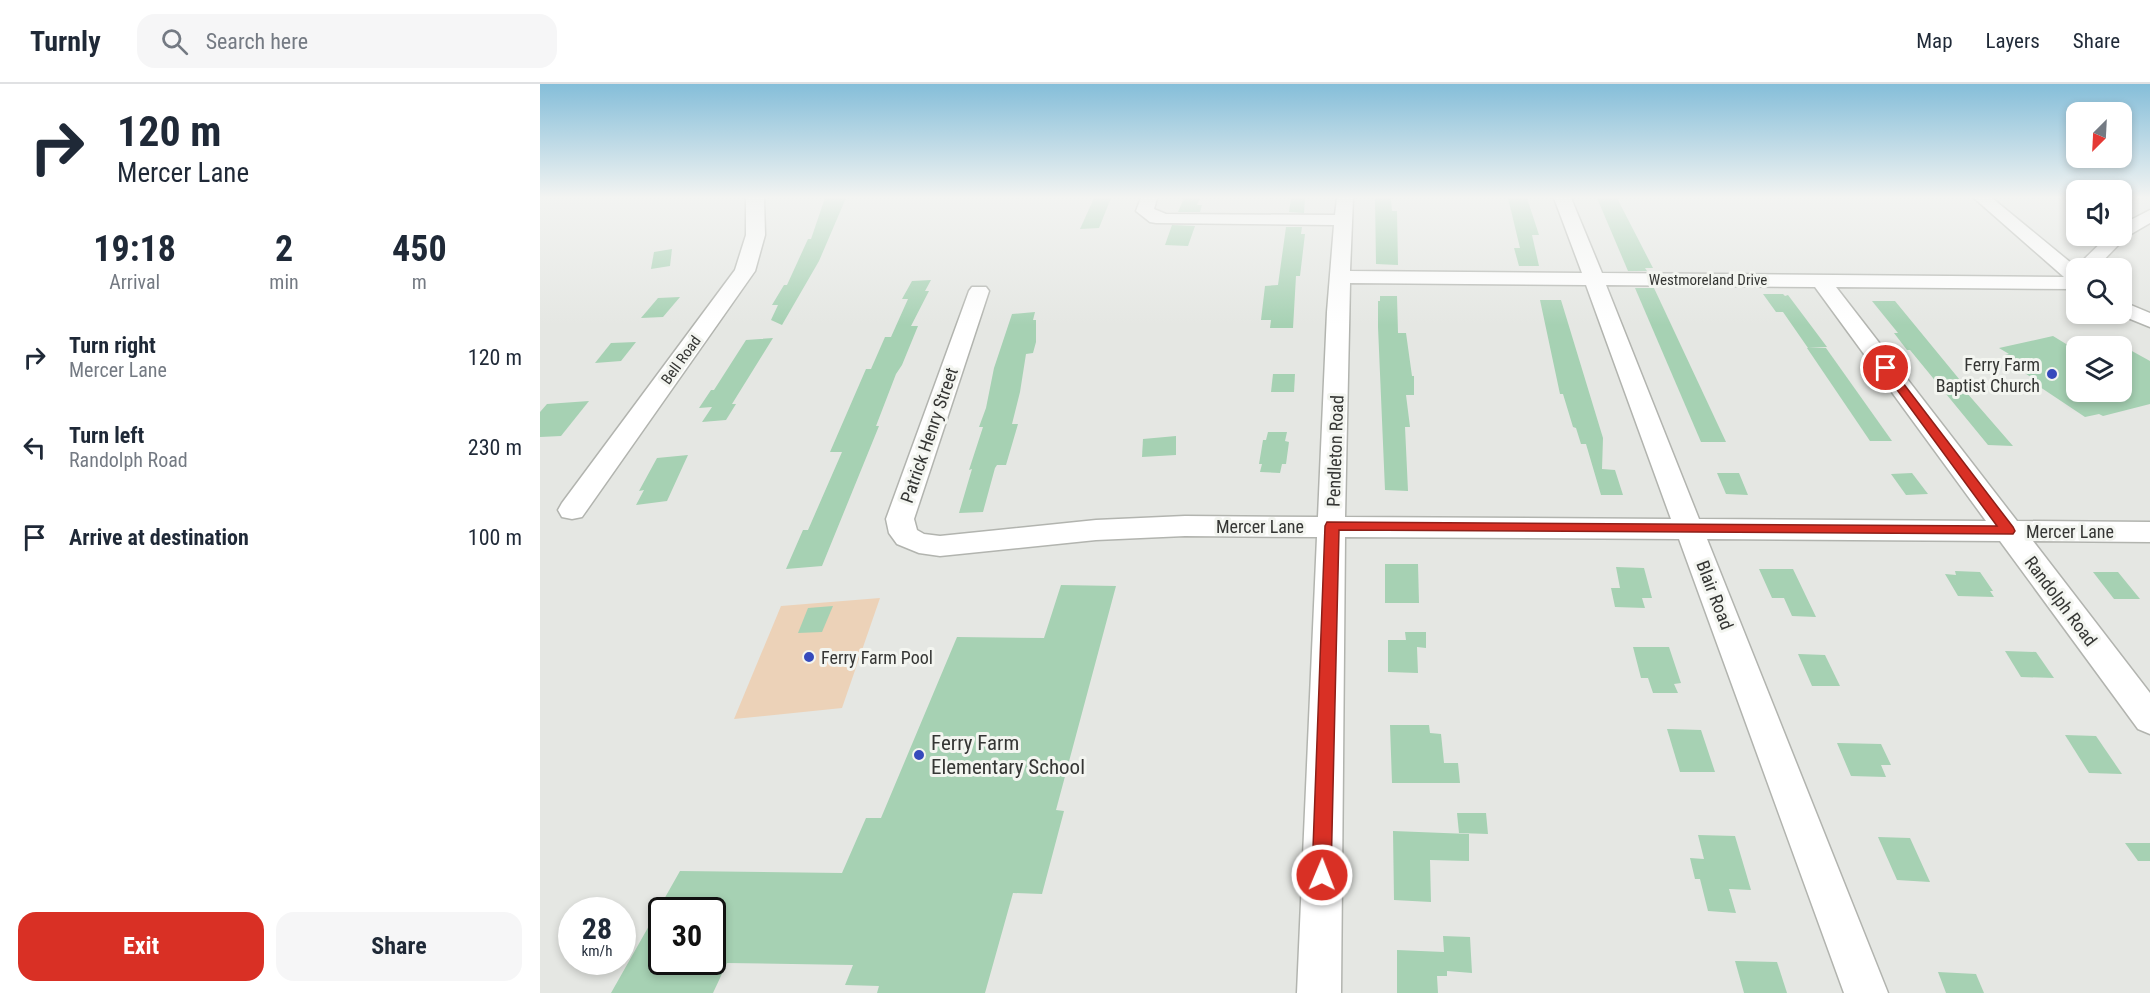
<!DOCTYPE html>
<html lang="en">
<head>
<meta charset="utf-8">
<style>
  body { margin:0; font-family:"Roboto Condensed",sans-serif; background:#f6f6f7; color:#1f2937; height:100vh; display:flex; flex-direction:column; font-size:22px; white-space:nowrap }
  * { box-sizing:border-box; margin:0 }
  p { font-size:20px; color:#747a83 }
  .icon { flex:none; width:33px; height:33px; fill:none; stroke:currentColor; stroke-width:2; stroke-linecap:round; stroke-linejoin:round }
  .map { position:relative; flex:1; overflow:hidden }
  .side { display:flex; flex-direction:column; background:#fff; width:540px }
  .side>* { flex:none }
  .banner { background:#fff; color:#1f2937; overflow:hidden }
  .needle { width:39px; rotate:204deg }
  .buttons { position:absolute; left:1526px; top:18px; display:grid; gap:12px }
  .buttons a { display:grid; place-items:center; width:66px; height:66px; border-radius:12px; background:#fff; box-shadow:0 3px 9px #0003; font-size:30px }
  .speed { position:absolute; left:18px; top:813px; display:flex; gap:12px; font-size:30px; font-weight:700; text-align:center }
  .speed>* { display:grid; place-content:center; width:78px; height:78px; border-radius:50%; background:#fff; box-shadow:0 3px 9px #0003; line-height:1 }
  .speed small { font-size:15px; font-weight:400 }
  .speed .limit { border:3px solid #111; border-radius:9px; background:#fff; color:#111 }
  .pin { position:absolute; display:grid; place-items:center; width:51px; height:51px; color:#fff; margin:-26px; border:3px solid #fff; border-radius:50%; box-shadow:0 2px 6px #0007 }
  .me { position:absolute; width:66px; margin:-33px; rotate:1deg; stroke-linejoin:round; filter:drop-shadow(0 0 4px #0008) }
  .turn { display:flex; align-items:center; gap:21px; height:126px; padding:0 18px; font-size:27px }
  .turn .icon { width:78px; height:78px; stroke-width:2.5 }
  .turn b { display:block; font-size:42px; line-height:51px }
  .eta { display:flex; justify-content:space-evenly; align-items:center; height:102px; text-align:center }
  .eta b { font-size:36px; font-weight:700; line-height:42px }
  .cta { display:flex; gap:12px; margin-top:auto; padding:12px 18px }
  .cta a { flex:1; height:69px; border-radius:18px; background:#d93025; color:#fff; font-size:24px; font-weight:700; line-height:69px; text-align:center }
  .cta a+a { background:#f6f6f7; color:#1f2937 }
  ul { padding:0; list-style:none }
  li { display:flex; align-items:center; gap:18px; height:90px; padding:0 18px }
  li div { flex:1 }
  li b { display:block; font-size:22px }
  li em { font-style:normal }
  header { display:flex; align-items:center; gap:36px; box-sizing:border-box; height:84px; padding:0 30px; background:#fff; border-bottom:2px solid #e0e1e3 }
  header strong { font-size:28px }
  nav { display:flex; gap:33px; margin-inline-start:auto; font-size:21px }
  .search { width:420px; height:54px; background:#f6f6f7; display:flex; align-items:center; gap:15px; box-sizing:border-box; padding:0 21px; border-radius:18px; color:#747a83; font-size:22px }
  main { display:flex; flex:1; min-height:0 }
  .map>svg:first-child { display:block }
  .green { fill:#ecd2b8 }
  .building { fill:#a6d1b3; fill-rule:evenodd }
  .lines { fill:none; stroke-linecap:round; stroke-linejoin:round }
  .minor-casing { stroke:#b2b4af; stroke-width:3 }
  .minor { fill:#fff; fill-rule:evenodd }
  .route { fill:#d93025; stroke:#8d1f18; stroke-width:1.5 }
  .poi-dot { fill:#364abc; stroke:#f3f5f0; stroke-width:2 }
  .labels { text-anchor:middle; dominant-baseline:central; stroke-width:6; stroke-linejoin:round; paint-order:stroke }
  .far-street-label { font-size:15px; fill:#353634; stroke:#f3f5f0 }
  .poi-label { font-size:18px; fill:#353634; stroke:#f3f5f0; text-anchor:end }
  .street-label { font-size:18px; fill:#353634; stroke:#f3f5f0 }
  .near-poi-label { font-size:21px; fill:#353634; stroke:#f3f5f0; text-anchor:start }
</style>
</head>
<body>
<header>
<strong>Turnly</strong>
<div class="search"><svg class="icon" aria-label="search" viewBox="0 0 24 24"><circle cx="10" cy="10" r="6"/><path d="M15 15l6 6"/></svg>Search here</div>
<nav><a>Map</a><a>Layers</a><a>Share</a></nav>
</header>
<main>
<section class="side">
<div class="banner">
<div class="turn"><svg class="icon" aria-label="right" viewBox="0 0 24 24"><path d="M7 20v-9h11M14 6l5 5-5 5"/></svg><div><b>120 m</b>Mercer Lane</div></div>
</div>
<div class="eta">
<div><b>19:18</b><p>Arrival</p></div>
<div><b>2</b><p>min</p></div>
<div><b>450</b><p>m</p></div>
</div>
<ul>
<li><svg class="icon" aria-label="right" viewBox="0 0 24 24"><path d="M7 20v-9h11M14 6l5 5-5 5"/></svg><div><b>Turn right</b><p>Mercer Lane</p></div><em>120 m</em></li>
<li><svg class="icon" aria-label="left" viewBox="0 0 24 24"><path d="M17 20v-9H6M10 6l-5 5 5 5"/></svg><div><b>Turn left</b><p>Randolph Road</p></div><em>230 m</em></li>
<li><svg class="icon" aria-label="arrive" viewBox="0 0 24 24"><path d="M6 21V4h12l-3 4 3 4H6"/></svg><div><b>Arrive at destination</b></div><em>100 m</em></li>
</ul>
<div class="cta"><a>Exit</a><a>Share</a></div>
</section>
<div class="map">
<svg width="1610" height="909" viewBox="0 0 1610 909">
  <rect width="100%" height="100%" fill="#e5e7e3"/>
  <path class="green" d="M 340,514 L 302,624 L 194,635 L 241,522 Z"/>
  <g class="building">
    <path d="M 285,114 L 306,114 L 279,177 L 242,241 L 231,236 L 238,221 L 232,221 L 244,201 L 247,201 L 268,155 L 271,155 Z"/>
    <path d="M 554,114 L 571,114 L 559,144 L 540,145 Z"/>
    <path d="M 644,114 L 660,114 L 657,121 L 662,121 L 660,128 L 638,128 Z"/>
    <path d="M 751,114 L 765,114 L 764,129 L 749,128 Z"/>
    <path d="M 835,114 L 851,114 L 852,127 L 857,127 L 858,181 L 836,180 Z"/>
    <path d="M 968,114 L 987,114 L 999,151 L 992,151 L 999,182 L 979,182 L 974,164 L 980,164 Z"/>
    <path d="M 1057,114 L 1077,114 L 1113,184 L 1105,184 L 1107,187 L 1088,187 Z"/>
    <path d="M 632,141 L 655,142 L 648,162 L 625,161 Z"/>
    <path d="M 746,143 L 762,143 L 761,150 L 765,150 L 760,192 L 756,192 L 753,244 L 730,244 L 731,236 L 721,236 L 725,202 L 738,201 Z"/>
    <path d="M 132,165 L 130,182 L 111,185 L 114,168 Z"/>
    <path d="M 391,196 L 385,207 L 389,207 L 371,242 L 378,242 L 362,281 L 356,290 L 336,342 L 339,342 L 282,482 L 246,485 L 263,446 L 268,446 L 302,368 L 290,368 L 326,285 L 331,285 L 345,253 L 351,253 L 368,215 L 362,215 L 372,197 Z"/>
    <path d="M 1095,204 L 1114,204 L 1186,358 L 1161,358 Z"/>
    <path d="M 1223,210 L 1243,210 L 1245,212 L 1248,211 L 1287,263 L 1268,264 L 1243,228 L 1236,228 Z"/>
    <path d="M 840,212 L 857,212 L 858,249 L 866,249 L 872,292 L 874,292 L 874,311 L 866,311 L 870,343 L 865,343 L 868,407 L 845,406 L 838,243 L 838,217 L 840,217 Z"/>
    <path d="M 140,213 L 123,233 L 101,234 L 118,214 Z"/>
    <path d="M 1000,216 L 1021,216 L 1063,354 L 1062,385 L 1075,386 L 1083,411 L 1061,411 L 1046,360 L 1041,360 L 1036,344 L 1033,343 L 1023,310 L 1020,310 Z"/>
    <path d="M 1332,217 L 1355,217 L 1424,301 L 1420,301 L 1473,362 L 1448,361 L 1370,266 L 1367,266 L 1354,249 L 1358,249 Z"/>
    <path d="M 495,228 L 493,236 L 496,236 L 496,258 L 493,269 L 486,270 L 480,308 L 472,340 L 478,340 L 466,381 L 457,381 L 455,384 L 443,428 L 419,429 L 432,385 L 429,386 L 443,343 L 439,343 L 446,324 L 454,284 L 472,230 Z"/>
    <path d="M 1513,252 L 1536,266 L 1536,308 L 1581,308 L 1581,261 L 1610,277 L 1610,320 L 1563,332 L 1559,330 L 1545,333 L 1494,299 L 1498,298 L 1476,283 L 1481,282 L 1465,271 L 1469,270 L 1459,264 Z"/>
    <path d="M 233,254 L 192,320 L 196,320 L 186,336 L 162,338 L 172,323 L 159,324 L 171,306 L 174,306 L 206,256 Z"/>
    <path d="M 96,258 L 81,277 L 55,279 L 71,259 Z"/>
    <path d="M 1267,264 L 1286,264 L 1352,357 L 1330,357 Z"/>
    <path d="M 733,290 L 755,290 L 754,308 L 731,308 Z"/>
    <path d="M 49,317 L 21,352 L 0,353 L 0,328 L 7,320 Z"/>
    <path d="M 728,348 L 747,348 L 745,357 L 749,358 L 746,380 L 742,380 L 740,389 L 720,388 L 722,380 L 719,380 L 723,356 L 726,356 Z"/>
    <path d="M 636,352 L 636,371 L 602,373 L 603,355 Z"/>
    <path d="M 148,371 L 127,417 L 96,421 L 104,406 L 99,407 L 117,374 Z"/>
    <path d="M 1177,389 L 1199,389 L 1208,411 L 1186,410 Z"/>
    <path d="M 1372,389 L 1388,410 L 1366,411 L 1351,390 Z"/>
    <path d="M 845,480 L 878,480 L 879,519 L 845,519 Z"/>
    <path d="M 1076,483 L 1104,484 L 1112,514 L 1102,514 L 1105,524 L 1075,523 L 1071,504 L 1080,504 Z"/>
    <path d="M 1219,485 L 1253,485 L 1276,533 L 1252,532 L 1244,514 L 1232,514 Z"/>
    <path d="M 1415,487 L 1440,488 L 1453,507 L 1450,507 L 1454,513 L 1418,512 L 1405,490 L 1416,491 Z"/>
    <path d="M 1553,488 L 1578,488 L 1600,515 L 1574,515 Z"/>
    <path d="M 521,501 L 576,502 L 516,726 L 524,727 L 502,810 L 473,809 L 445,909 L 337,909 L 339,902 L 305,901 L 313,881 L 187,879 L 173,909 L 71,909 L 140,787 L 302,789 L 326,734 L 341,734 L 417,553 L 504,554 ZM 122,826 L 172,826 L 172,878 L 122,878 Z"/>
    <path d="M 293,522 L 282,548 L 258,549 L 268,524 Z"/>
    <path d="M 865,548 L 886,548 L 886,564 L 877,563 L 878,589 L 848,588 L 848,556 L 866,556 Z"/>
    <path d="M 1093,563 L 1129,563 L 1141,599 L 1134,600 L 1138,609 L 1113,609 L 1108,594 L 1101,594 Z"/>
    <path d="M 1465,567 L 1496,568 L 1514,594 L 1481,593 Z"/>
    <path d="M 1258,570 L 1285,571 L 1300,602 L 1272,602 Z"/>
    <path d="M 850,641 L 889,641 L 890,649 L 901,650 L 904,679 L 918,679 L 920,699 L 852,699 Z"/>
    <path d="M 1127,645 L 1161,646 L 1175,688 L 1140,688 Z"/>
    <path d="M 1525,651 L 1556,652 L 1582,690 L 1549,689 Z"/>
    <path d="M 1297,659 L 1341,660 L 1351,681 L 1341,681 L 1346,693 L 1311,692 Z"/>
    <path d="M 917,729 L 946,729 L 948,750 L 919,749 Z"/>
    <path d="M 853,747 L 929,750 L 929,777 L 890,776 L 891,818 L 854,816 Z"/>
    <path d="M 1158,751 L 1195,752 L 1211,806 L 1189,805 L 1196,829 L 1168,827 L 1160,795 L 1155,795 L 1150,774 L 1164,775 Z"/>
    <path d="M 1338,753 L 1370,754 L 1390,798 L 1357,796 Z"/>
    <path d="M 1585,759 L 1610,759 L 1610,777 L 1598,777 Z"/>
    <path d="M 903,852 L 930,853 L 932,889 L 907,887 L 907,892 L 897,892 L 898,909 L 857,909 L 857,866 L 904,868 Z"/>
    <path d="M 1195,877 L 1237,878 L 1247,909 L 1204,909 Z"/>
    <path d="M 1398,888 L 1436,890 L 1444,909 L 1406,909 Z"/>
  </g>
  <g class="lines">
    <g class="minor-casing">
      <g id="minor">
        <path d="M 206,114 L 224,114 L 225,151 L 215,187 L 42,433 L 32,435 L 22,433 L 18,426 L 22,419 L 195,186 L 206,151 Z"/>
        <path d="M 601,114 L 617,114 L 614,125 L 626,130 L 795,131 L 797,114 L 813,114 L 810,187 L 1042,189 L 1014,114 L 1031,114 L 1062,189 L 1524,193 L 1434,114 L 1452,114 L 1536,183 L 1568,152 L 1581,152 L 1581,141 L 1610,126 L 1610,139 L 1586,153 L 1556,184 L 1536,184 L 1536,205 L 1296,203 L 1477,437 L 1610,438 L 1610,458 L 1493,457 L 1610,609 L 1610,650 L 1598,645 L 1460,457 L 1167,455 L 1348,909 L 1304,909 L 1139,455 L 805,453 L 801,909 L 757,909 L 777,453 L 645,452 L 556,456 L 400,472 L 379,469 L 357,460 L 349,449 L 346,435 L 429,207 L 432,203 L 446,203 L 449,207 L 374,435 L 377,446 L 384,450 L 400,452 L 556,436 L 645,432 L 778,433 L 787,228 L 794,141 L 616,139 L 610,138 L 596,127 ZM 810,199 L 1046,201 L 1131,435 L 805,433 ZM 1066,201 L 1275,203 L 1446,437 L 1159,435 Z"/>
        <path d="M 1581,217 L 1610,229 L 1610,243 L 1578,230 L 1581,230 Z"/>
      </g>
    </g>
    <use href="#minor" class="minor"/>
  </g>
  <linearGradient id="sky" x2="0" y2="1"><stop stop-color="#85bed9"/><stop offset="0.47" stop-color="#f3f4f2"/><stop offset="1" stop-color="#f3f4f2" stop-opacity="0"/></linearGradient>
  <rect width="1610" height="241" fill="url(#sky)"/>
  <path class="route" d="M 1346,281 L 1350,282 L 1473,443 L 1475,447 L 1473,450 L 799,446 L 791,791 L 788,798 L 782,801 L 775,798 L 772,791 L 785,442 L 787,438 L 1457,442 L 1341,284 Z"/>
  <g class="poi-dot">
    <circle cx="1512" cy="290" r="6"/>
    <circle cx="269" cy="573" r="6"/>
    <circle cx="379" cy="671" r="6"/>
  </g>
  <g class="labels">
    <g class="far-street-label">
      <text x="1168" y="196">Westmoreland Drive</text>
      <text transform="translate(141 276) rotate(-54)">Bell Road</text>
    </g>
    <g class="poi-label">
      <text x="1500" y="280">Ferry Farm<tspan x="1500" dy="21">Baptist Church</tspan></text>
      <text x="281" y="573" text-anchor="start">Ferry Farm Pool</text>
    </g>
    <g class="street-label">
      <text transform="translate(389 351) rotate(-71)">Patrick Henry Street</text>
      <text transform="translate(795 367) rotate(-88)">Pendleton Road</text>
      <text x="720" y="442">Mercer Lane</text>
      <text x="1530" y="447">Mercer Lane</text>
      <text transform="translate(1175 511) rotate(69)">Blair Road</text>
      <text transform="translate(1521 517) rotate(53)">Randolph Road</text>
    </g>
    <g class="near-poi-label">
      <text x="391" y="659">Ferry Farm<tspan x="391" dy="24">Elementary School</tspan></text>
    </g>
  </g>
</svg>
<div class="buttons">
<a><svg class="needle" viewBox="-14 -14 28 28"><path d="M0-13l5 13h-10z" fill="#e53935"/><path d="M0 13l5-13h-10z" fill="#747a83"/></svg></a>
<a><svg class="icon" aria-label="sound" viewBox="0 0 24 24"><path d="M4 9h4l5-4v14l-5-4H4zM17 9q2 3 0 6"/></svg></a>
<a><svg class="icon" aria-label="search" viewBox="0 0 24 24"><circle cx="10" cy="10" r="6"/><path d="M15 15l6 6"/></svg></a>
<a><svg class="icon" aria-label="layers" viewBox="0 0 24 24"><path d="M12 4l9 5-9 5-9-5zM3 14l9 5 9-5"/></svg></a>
</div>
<div class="speed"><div>28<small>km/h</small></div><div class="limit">30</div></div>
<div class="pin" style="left:1346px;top:284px;background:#d93025"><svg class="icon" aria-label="arrive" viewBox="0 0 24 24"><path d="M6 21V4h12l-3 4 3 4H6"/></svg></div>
<svg class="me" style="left:782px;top:791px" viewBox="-20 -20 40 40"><circle r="17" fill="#d93025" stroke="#fff" stroke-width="3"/><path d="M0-11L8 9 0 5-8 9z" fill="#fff"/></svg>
</div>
</main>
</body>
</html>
